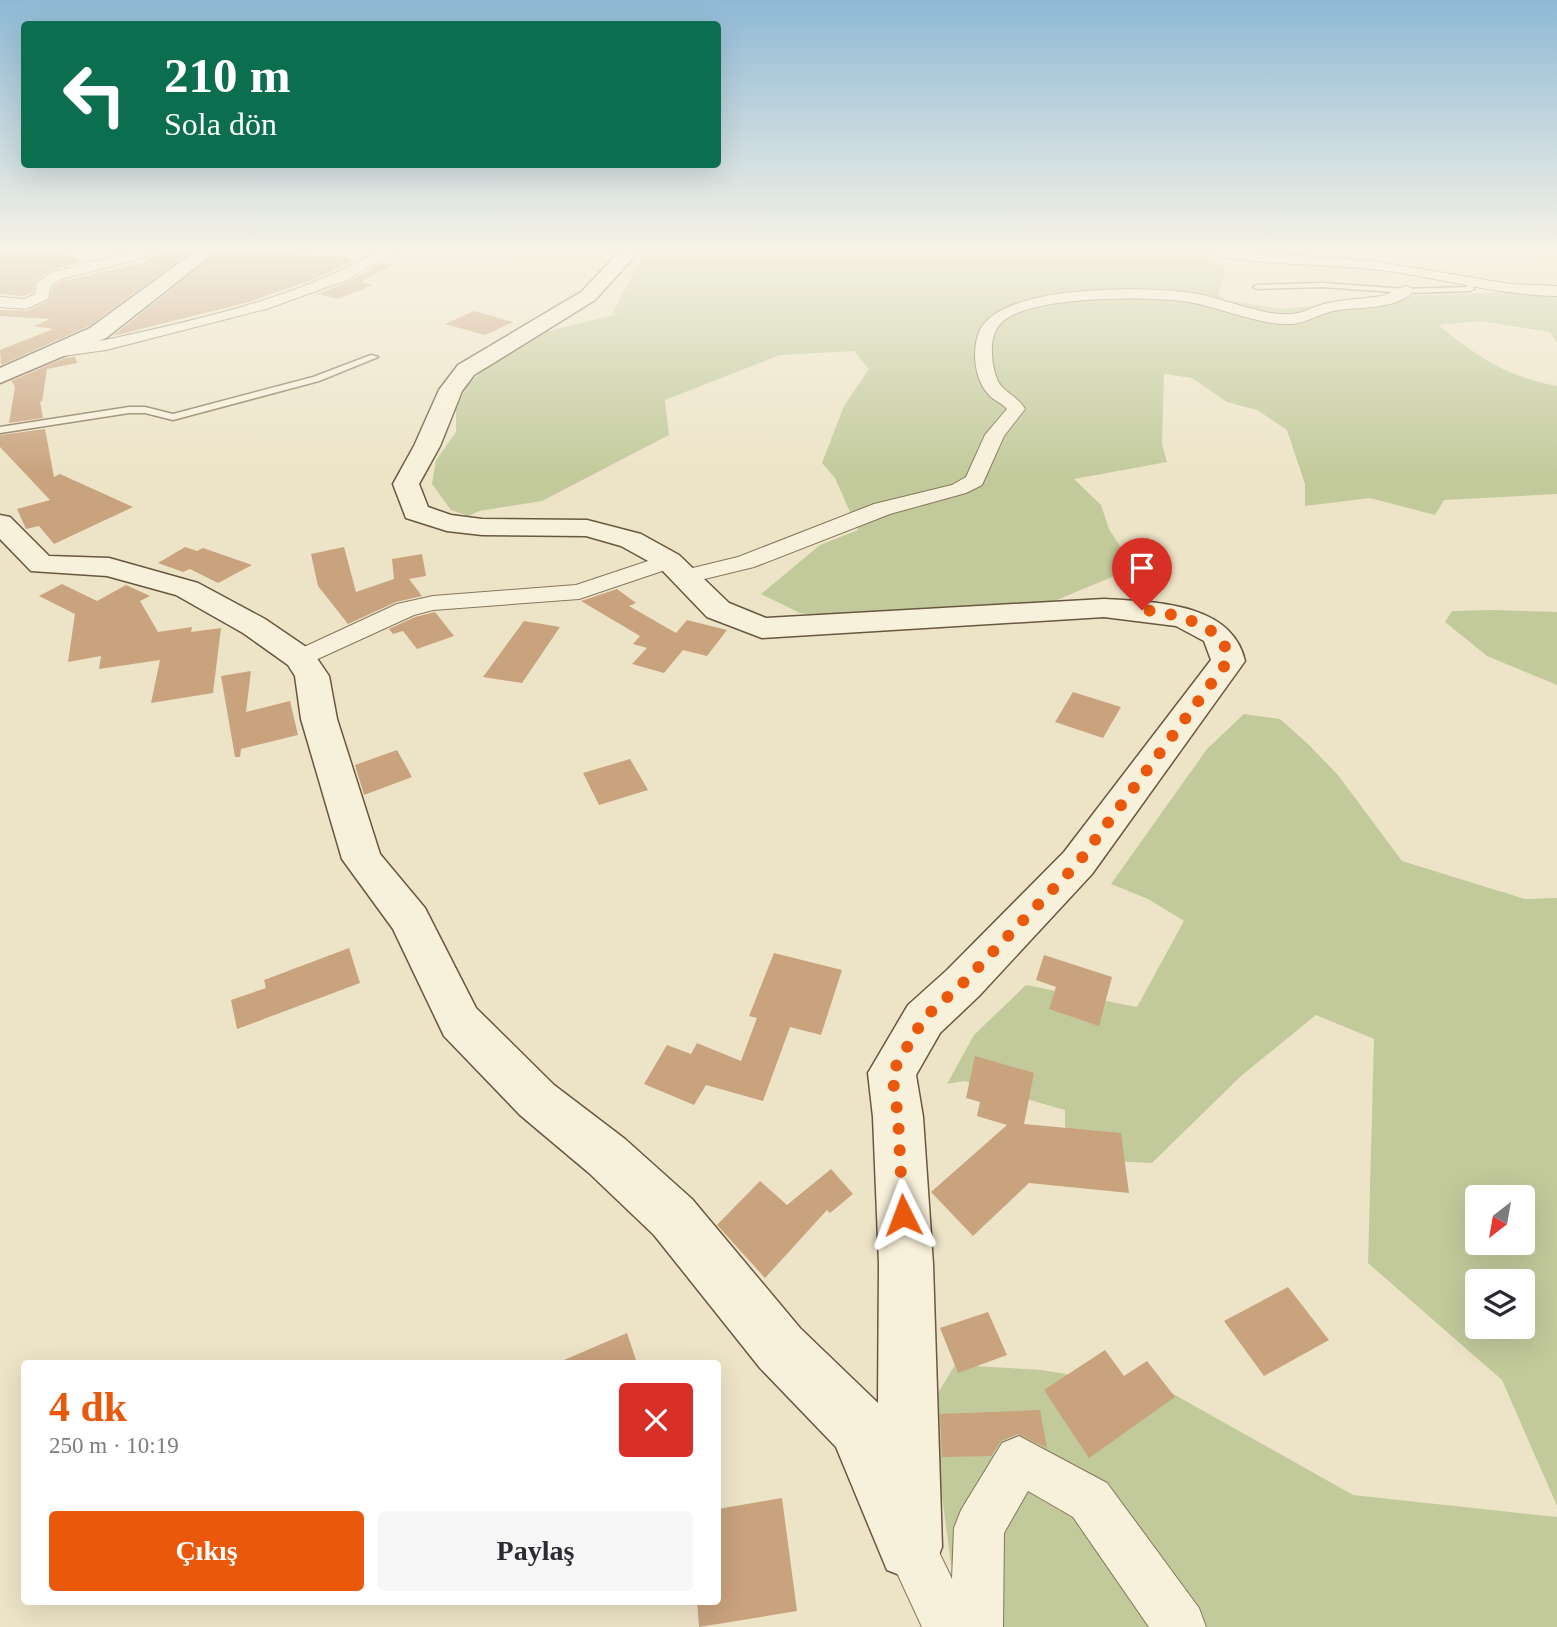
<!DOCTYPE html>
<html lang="tr">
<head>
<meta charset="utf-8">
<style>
  body { margin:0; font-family:Georgia,serif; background:#f7f7f7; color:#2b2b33; height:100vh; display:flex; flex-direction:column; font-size:26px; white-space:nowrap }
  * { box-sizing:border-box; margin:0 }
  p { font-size:23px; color:#7c7c81 }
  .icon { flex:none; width:38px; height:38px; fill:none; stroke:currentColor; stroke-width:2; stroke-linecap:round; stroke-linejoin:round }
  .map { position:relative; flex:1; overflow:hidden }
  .sheet { position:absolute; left:21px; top:1360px; width:700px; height:245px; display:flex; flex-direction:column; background:#fff; border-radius:7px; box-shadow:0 7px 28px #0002 }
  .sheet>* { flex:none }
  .hud { position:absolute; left:21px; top:21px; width:700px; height:147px; border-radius:7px; box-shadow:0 7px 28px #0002; background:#0b6e4f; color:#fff; overflow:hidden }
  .needle { width:46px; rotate:211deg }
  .fabs { position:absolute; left:1465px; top:1185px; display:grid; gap:14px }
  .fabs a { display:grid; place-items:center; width:70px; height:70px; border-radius:7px; background:#fff; box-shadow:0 7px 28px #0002; font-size:35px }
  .pin { position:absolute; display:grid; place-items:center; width:60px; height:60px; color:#fff; margin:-72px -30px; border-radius:50% 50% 50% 0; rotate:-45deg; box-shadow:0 0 7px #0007 }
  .pin .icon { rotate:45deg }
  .me { position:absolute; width:77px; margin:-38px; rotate:357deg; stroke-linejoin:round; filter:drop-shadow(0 0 5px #0008) }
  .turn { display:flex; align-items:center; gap:24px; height:147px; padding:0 28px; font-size:32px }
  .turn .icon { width:91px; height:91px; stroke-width:2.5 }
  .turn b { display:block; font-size:49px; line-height:60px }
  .round { display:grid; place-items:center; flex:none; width:74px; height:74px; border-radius:7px; background:#f7f7f7 }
  .summary { display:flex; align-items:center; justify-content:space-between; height:119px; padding:0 28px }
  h1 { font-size:42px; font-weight:700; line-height:52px; color:#ea580c }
  .button { display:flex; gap:14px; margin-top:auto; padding:14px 28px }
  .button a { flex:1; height:80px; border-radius:7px; background:#ea580c; color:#fff; font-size:28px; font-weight:700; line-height:80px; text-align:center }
  .button a+a { background:#f7f7f7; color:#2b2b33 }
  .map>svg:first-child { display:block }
  .green { fill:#c2ca9b; fill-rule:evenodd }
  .building { fill:#c9a27e }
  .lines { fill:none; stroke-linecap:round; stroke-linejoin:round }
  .lane-casing { stroke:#87765d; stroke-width:3 }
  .street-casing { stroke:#87765d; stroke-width:2 }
  .secondary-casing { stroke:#695740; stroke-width:3 }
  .lane { fill:#f7f0da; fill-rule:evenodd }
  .street { fill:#f7f0da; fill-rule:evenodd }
  .secondary { fill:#f7f0da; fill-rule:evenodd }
  .route { stroke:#ea580c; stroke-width:12; stroke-dasharray:0 21.6 }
</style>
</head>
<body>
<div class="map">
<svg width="1557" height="1627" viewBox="0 0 1557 1627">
  <rect width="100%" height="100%" fill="#ede4c7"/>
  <g class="green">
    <path d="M 647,249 L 1184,249 L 1226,269 L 1218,293 L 1226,300 L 1281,309 L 1411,296 L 1507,292 L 1557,295 L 1557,343 L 1550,332 L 1479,321 L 1438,325 C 1477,356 1506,377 1557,386 L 1557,494 L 1444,500 L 1435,515 L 1370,498 L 1305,506 L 1305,484 L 1287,430 L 1257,410 L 1227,402 L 1192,378 L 1164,374 L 1162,444 L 1167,462 L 1074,479 L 1101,505 L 1109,529 L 1127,557 L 1124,572 L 1040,607 L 834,619 L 800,613 L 761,594 L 820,545 L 858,530 L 835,478 L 822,463 L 844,406 L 869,369 L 854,351 L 780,355 L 665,400 L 669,435 L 542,501 L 479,511 L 469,516 L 451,510 L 432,484 L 436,460 L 456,432 L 456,409 L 468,384 L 498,358 L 541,333 L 617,314 L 613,312 Z"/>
    <path d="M 1491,610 L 1557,612 L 1557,685 L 1487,656 L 1445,622 L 1452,611 Z"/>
    <path d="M 1244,714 L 1280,719 L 1309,745 L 1338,775 L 1402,861 L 1525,899 L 1557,898 L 1557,1506 L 1502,1380 L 1368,1263 L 1374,1039 L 1316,1015 L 1241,1076 L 1152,1163 L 1065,1159 L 1065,1110 L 964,1081 L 947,1084 L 974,1035 L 1026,985 L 1137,1007 L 1184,921 L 1148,899 L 1111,884 L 1207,749 ZM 1477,1197 L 1522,1197 L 1522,1242 L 1477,1242 ZM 1477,1281 L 1522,1281 L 1522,1326 L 1477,1326 Z"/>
    <path d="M 955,1365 L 1042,1370 L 1168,1391 L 1353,1495 L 1557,1517 L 1557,1627 L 992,1627 L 951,1564 L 930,1406 Z"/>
  </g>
  <g class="building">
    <path d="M 0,249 L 52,249 L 85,261 L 50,271 L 36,280 L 33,292 L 24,296 L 0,294 Z"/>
    <path d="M 176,249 L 194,249 L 89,326 L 1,365 L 0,350 L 53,329 L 34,326 L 50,319 L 0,316 L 0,310 L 27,311 L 49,301 L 52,288 L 62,281 L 143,263 L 156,255 L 170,253 Z"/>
    <path d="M 222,249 L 357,259 L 317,278 L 249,302 L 113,336 Z"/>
    <path d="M 381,263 L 394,264 L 361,282 L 372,285 L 338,299 L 317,294 L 348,282 Z"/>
    <path d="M 474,311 L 513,322 L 485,335 L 445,324 Z"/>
    <path d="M 75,357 L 77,363 L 47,369 L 42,402 L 40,401 L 43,418 L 9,423 L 15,387 L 11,381 L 65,358 Z"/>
    <path d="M 45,429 L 54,477 L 60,474 L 133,507 L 54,544 L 39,526 L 26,529 L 17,509 L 50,500 L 0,447 L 0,435 Z"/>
    <path d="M 185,547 L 197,551 L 203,548 L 252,565 L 218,583 L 190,569 L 183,572 L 158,563 Z"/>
    <path d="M 344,547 L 356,592 L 394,579 L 392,559 L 422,554 L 426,576 L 409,579 L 422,596 L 396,602 L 348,624 L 318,586 L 311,554 Z"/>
    <path d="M 62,584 L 97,601 L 126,585 L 150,596 L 140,601 L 158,632 L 192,627 L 191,632 L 221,628 L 213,693 L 151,703 L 160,660 L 99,669 L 101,656 L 68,662 L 75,614 L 39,596 Z"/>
    <path d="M 617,589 L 636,603 L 629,606 L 676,633 L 687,620 L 727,630 L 707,656 L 683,650 L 664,673 L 632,664 L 647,648 L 633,644 L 640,636 L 581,601 Z"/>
    <path d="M 435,612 L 454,636 L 417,649 L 403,631 L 393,634 L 389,629 L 415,617 Z"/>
    <path d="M 524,621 L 560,627 L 522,683 L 483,677 Z"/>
    <path d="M 251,671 L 246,712 L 290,701 L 298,735 L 241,749 L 240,757 L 235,757 L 221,676 Z"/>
    <path d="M 1073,692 L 1121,707 L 1103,738 L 1055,722 Z"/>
    <path d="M 397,750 L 412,777 L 364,795 L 355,765 Z"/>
    <path d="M 630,759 L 648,790 L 599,805 L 583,773 Z"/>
    <path d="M 349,948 L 360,983 L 237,1029 L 231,1000 L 266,988 L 264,980 Z"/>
    <path d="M 774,953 L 842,970 L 821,1035 L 790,1027 L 763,1101 L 706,1085 L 694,1105 L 644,1084 L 667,1045 L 691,1054 L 697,1043 L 741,1061 L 757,1018 L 749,1016 Z"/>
    <path d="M 1044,955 L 1112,977 L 1099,1026 L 1049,1009 L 1056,987 L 1036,980 Z"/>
    <path d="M 975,1056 L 1034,1073 L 1024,1124 L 1121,1133 L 1129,1193 L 1029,1183 L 973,1236 L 931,1192 L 1007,1125 L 977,1116 L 980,1102 L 966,1098 Z"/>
    <path d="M 831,1169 L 853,1194 L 830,1213 L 827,1210 L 765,1278 L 717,1225 L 760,1181 L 787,1205 Z"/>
    <path d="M 1288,1287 L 1329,1340 L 1264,1376 L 1224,1321 Z"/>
    <path d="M 988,1312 L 1007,1355 L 958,1373 L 940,1328 Z"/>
    <path d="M 627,1333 L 637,1363 L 557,1363 Z"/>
    <path d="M 1105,1350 L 1124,1376 L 1147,1361 L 1175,1397 L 1089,1458 L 1044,1390 Z"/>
    <path d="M 1040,1410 L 1047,1448 L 1018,1434 L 1001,1441 L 991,1456 L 942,1457 L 940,1414 Z"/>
    <path d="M 782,1498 L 797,1611 L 699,1627 L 697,1601 L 718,1601 L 718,1509 Z"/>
  </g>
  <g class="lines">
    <g class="lane-casing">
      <g id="lane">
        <path d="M 1470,281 L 1474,283 L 1474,289 L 1470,291 L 1406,293 L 1323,287 L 1257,289 L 1253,287 L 1257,285 L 1323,283 L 1406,289 L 1466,287 L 1466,283 Z"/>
        <path d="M 371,355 L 378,357 L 319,381 L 173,420 L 145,413 L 129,413 L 0,433 L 0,427 L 129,407 L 145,407 L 173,414 L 313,377 Z"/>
      </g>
    </g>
    <g class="street-casing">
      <g id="street">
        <path d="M 139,249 L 156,249 L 143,258 L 61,279 L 50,287 L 48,299 L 26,309 L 0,307 L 0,297 L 24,299 L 35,294 L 37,282 L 51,273 Z"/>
        <path d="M 382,249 L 399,249 L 347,280 L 266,309 L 106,350 L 63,356 L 55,351 L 57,347 C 74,343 92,343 110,339 C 202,319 300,297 382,249 Z"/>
        <path d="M 1196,249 L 1373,261 L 1510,284 L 1557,286 L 1557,296 C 1494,295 1435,276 1373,269 C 1314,263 1256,266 1198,252 Z"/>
        <path d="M 1406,286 L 1411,288 L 1414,291 C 1396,311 1357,306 1333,311 C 1319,314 1306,323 1292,324 C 1261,326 1220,307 1188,302 C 1150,296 1029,295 1001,323 C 988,336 991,363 997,379 C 1002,392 1018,396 1025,409 L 1004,436 L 982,485 L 966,493 L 890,514 L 754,567 L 684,584 L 676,582 L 672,577 L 676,572 L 738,557 L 874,504 L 952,485 L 966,477 L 985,435 L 1007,409 C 1002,403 995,401 990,396 C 974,381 971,349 980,330 C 1003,283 1152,286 1198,294 C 1225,299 1266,317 1292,314 C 1304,313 1316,305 1328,303 C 1345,299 1363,299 1381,296 C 1390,294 1397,289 1406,286 Z"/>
        <path d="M 669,554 L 677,556 L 680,561 L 677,566 L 579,599 L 433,610 L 414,615 L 309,663 L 300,666 L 291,663 L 287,658 L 291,653 L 397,604 L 433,596 L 576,585 Z"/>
        <path d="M 1019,1436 L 1107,1483 L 1199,1608 L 1206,1627 L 1149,1627 L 1073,1517 L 1028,1491 L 1004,1533 L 1003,1627 L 922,1627 L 885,1547 L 892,1529 L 910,1522 L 928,1529 L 952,1579 L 954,1528 L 961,1510 L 1002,1443 Z"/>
      </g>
    </g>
    <g class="secondary-casing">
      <g id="secondary">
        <path d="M 198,249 L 219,249 L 106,338 L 0,383 L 0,368 L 90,328 Z"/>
        <path d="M 622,249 L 641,249 L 595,300 L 474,375 L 462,391 L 440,446 L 419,484 L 428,507 L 451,515 L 482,519 L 587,520 L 641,534 L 679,555 L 729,603 L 766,618 L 1104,599 C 1153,602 1232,602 1245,661 L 1240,668 L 1092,874 L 979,996 L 940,1033 L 916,1075 L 923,1117 L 933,1264 L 942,1547 L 933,1570 L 910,1579 L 887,1570 L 836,1447 L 760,1368 L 654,1235 L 589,1173 L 520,1115 L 444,1036 L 393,929 L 342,859 L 301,719 L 295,676 L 288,665 L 243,633 L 176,595 L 107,576 L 31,571 L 0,539 L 0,515 L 10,517 L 49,556 L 109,558 L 198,583 L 265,619 L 312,651 L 329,676 L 337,719 L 380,854 L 425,908 L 476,1008 L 554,1085 L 625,1139 L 692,1199 L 800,1328 L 878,1403 L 879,1264 L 873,1117 L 868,1073 L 908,1005 L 947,970 L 1064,852 L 1211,660 L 1204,641 L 1176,626 L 1104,617 L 762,638 L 707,617 L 659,567 L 621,546 L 586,536 L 482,535 L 447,531 L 406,518 L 393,484 L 414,446 L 439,390 L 458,365 L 581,292 Z"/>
      </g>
    </g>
    <use href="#lane" class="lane"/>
    <use href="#street" class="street"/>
    <use href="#secondary" class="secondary"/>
  </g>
  <linearGradient id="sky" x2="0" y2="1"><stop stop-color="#8eb9d6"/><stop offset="0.52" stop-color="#f7f3e6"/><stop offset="1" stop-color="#f7f3e6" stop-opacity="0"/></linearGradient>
  <rect width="1557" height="477" fill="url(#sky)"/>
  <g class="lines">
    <path class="route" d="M 903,1215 L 898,1117 L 892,1073 L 924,1018 L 963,983 L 1078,863 L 1228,661 C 1227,656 1226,649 1224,644 C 1212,622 1164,611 1142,610"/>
  </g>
</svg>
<div class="fabs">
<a><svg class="needle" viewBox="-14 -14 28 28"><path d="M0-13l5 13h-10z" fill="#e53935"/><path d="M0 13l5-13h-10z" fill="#7c7c81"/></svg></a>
<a><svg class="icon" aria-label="layers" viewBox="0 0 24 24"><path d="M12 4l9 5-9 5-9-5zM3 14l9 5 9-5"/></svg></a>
</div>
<div class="pin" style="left:1142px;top:610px;background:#d93025"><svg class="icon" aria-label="arrive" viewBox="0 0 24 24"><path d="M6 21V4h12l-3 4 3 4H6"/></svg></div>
<svg class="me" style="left:903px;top:1215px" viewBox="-20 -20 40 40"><path d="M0-17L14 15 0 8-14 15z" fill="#ea580c" stroke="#fff" stroke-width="4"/></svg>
<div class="hud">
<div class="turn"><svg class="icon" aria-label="left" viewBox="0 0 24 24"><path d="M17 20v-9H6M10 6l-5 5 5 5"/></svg><div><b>210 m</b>Sola dön</div></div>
</div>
<section class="sheet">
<div class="summary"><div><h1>4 dk</h1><p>250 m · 10:19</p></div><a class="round" style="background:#d93025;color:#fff"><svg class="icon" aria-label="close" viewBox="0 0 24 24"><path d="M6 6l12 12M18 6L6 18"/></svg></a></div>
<div class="button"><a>Çıkış</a><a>Paylaş</a></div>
</section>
</div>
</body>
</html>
